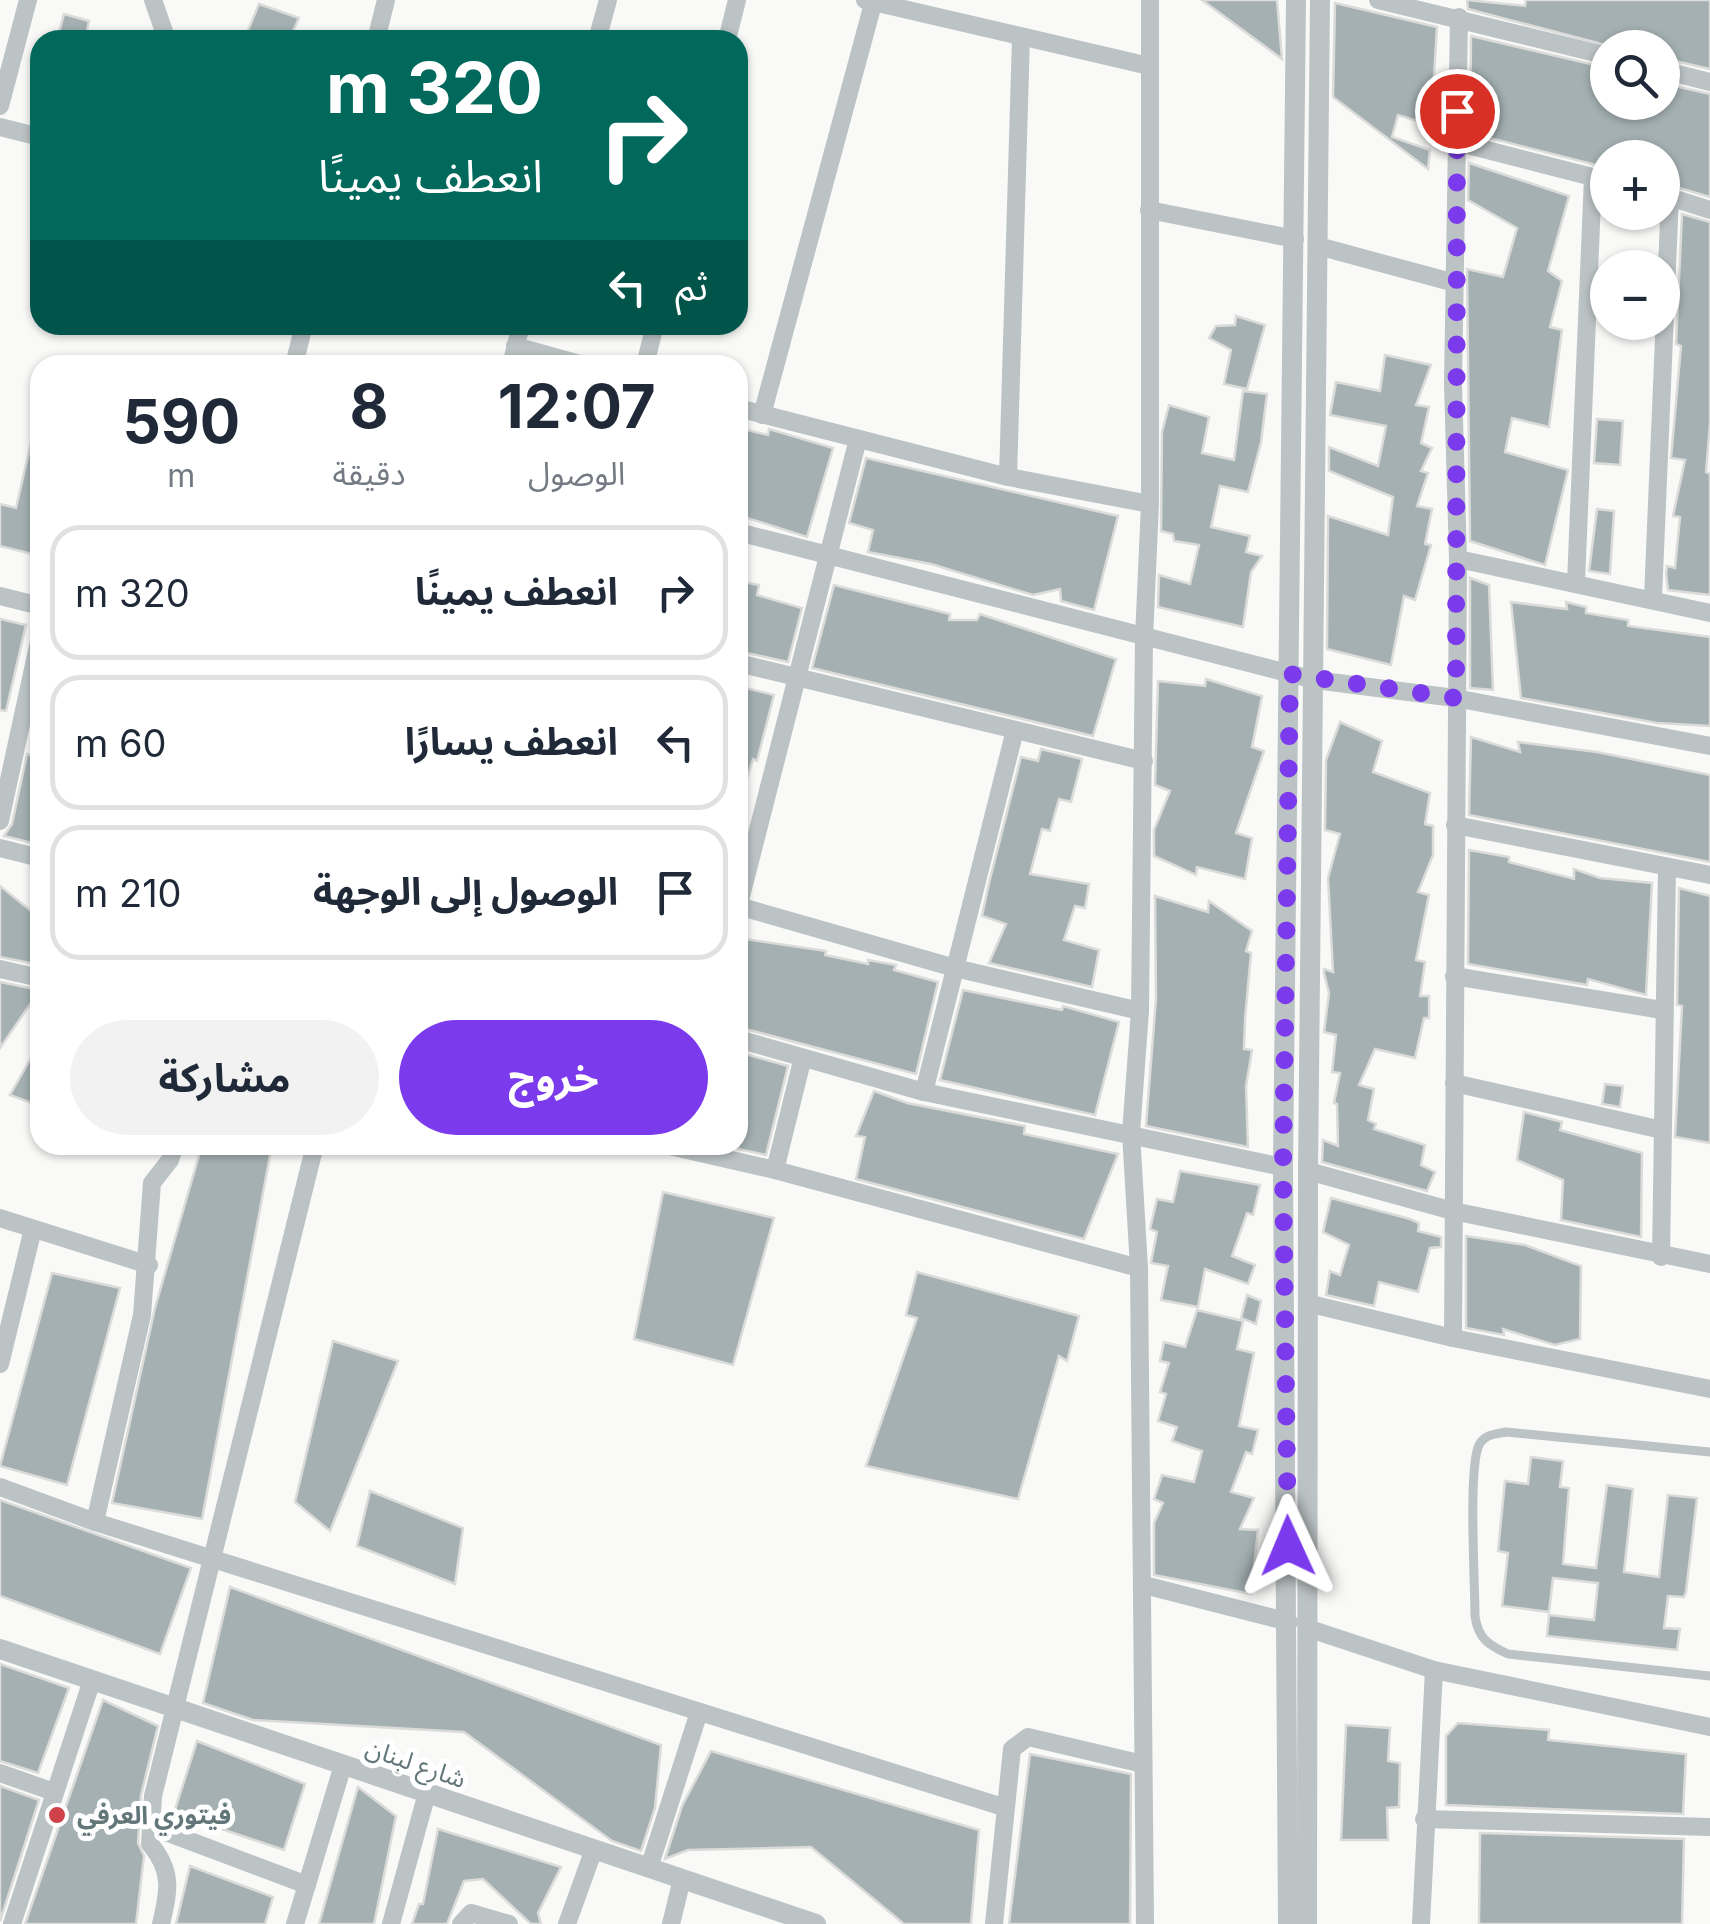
<!DOCTYPE html>
<html lang="ar">
<head>
<meta charset="utf-8">
<style>
  body { margin:0; font-family:Inter,"Noto Sans Arabic",sans-serif; background:#f2f2f3; color:#1f2937; direction:rtl; height:100vh; display:flex; flex-direction:column; font-size:38px; white-space:nowrap }
  * { box-sizing:border-box; margin:0 }
  p { font-size:32px; color:#747a83 }
  .icon { flex:none; width:55px; height:55px; fill:none; stroke:currentColor; stroke-width:2; stroke-linecap:round; stroke-linejoin:round }
  .map { position:relative; flex:1; overflow:hidden; direction:ltr }
  .sheet { position:absolute; left:30px; top:355px; width:718px; height:800px; display:flex; flex-direction:column; background:#fff; border-radius:30px; box-shadow:0 2px 8px #0004; direction:rtl }
  .sheet>* { flex:none }
  .guide { position:absolute; left:30px; top:30px; width:718px; height:305px; border-radius:30px; box-shadow:0 2px 8px #0004; direction:rtl; background:#00695c; color:#fff; overflow:hidden }
  .buttons { position:absolute; left:1590px; top:30px; display:grid; gap:20px }
  .buttons a { display:grid; place-items:center; width:90px; height:90px; border-radius:50%; background:#fff; box-shadow:0 2px 8px #0004; font-size:50px }
  .pin { position:absolute; display:grid; place-items:center; width:85px; height:85px; color:#fff; margin:-42px; border:5px solid #fff; border-radius:50%; box-shadow:0 2px 10px #0007 }
  .me { position:absolute; width:110px; margin:-55px; rotate:359deg; stroke-linejoin:round; filter:drop-shadow(0 0 8px #0008) }
  .turn { display:flex; align-items:center; gap:35px; height:210px; padding:0 40px; font-size:45px }
  .turn .icon { width:130px; height:130px; stroke-width:2.5 }
  .turn b { display:block; font-size:70px; line-height:85px }
  .then { display:flex; align-items:center; height:95px; padding:0 40px; background:#0003; gap:20px; font-size:38px }
  .eta { display:flex; justify-content:space-evenly; align-items:center; height:170px; text-align:center }
  .eta b { font-size:60px; font-weight:700; line-height:70px }
  .button { display:flex; gap:20px; margin-top:auto; padding:20px 40px }
  .button a { flex:1; height:115px; border-radius:60px; background:#7c3aed; color:#fff; font-size:40px; font-weight:700; line-height:115px; text-align:center }
  .button a+a { background:#f2f2f3; color:#1f2937 }
  ul { padding:0; list-style:none }
  li { display:flex; align-items:center; gap:30px; height:135px; margin:0 20px 15px; padding:0 20px; border:5px solid #e0e1e3; border-radius:30px }
  li div { flex:1 }
  li b { display:block; font-size:38px }
  li em { font-style:normal }
  .map>svg:first-child { display:block }
  .building { fill:#a4b0b2; stroke:#dbdbda; stroke-width:2.5 }
  .lines { fill:none; stroke-linecap:round; stroke-linejoin:round }
  .service { stroke:#bcc3c4; stroke-width:9 }
  .minor { stroke:#bcc3c4; stroke-width:18 }
  .tertiary { stroke:#bcc3c4; stroke-width:20 }
  .route { stroke:#7c3aed; stroke-width:18; stroke-dasharray:0 32.4 }
  .poi-dot { fill:#cf424a; stroke:#fff; stroke-width:4 }
  .labels { text-anchor:middle; dominant-baseline:central; stroke-width:10; stroke-linejoin:round; paint-order:stroke }
  .street-label { font-size:25px; fill:#637679; stroke:#fff }
  .poi-label { font-size:25px; font-weight:bold; fill:#637679; stroke:#fff; text-anchor:start }
</style>
</head>
<body>
<div class="map">
<svg width="1710" height="1924" viewBox="0 0 1710 1924">
  <rect width="100%" height="100%" fill="#f9f9f8"/>
  <g class="building">
    <path d="M 1202,0 L 1277,0 L 1282,59 Z"/>
    <path d="M 1467,0 L 1525,6 L 1526,0 L 1710,0 L 1710,69 L 1662,58 L 1662,48 L 1617,48 L 1468,9 Z"/>
    <path d="M 1335,3 L 1437,27 L 1431,125 L 1398,115 L 1392,137 L 1430,150 L 1428,169 L 1333,97 Z"/>
    <path d="M 259,4 L 299,18 L 289,40 L 244,40 Z"/>
    <path d="M 64,14 L 89,21 L 85,40 L 57,40 Z"/>
    <path d="M 1471,36 L 1608,68 L 1608,102 L 1662,102 L 1662,83 L 1710,94 L 1710,197 L 1662,183 L 1662,158 L 1608,158 L 1608,168 L 1470,133 Z"/>
    <path d="M 1469,163 L 1569,196 L 1548,271 L 1562,281 L 1550,327 L 1562,330 L 1549,427 L 1512,418 L 1505,452 L 1568,470 L 1545,565 L 1470,541 L 1467,269 L 1503,277 L 1517,228 L 1468,200 Z"/>
    <path d="M 1682,214 L 1710,222 L 1710,424 L 1706,472 L 1710,474 L 1710,595 L 1668,590 L 1666,574 L 1667,566 L 1675,568 L 1680,517 L 1673,516 L 1685,460 L 1671,458 L 1681,346 L 1676,344 Z"/>
    <path d="M 1236,316 L 1265,325 L 1247,389 L 1224,384 L 1231,350 L 1209,338 L 1216,326 L 1235,325 Z"/>
    <path d="M 1385,355 L 1431,365 L 1416,405 L 1429,407 L 1421,443 L 1432,448 L 1421,471 L 1428,473 L 1417,506 L 1432,509 L 1425,544 L 1431,545 L 1415,600 L 1404,596 L 1391,665 L 1327,649 L 1328,516 L 1388,535 L 1393,497 L 1329,471 L 1329,447 L 1378,466 L 1386,426 L 1330,415 L 1336,382 L 1380,391 Z"/>
    <path d="M 1243,391 L 1267,394 L 1261,442 L 1248,492 L 1220,486 L 1211,527 L 1250,536 L 1246,552 L 1262,556 L 1251,572 L 1243,627 L 1158,607 L 1159,575 L 1190,584 L 1199,545 L 1174,541 L 1173,534 L 1161,531 L 1162,432 L 1169,405 L 1209,417 L 1202,453 L 1234,460 Z"/>
    <path d="M 1597,419 L 1623,421 L 1620,465 L 1594,463 Z"/>
    <path d="M 769,429 L 833,448 L 807,537 L 738,515 L 739,435 L 747,430 L 768,435 Z"/>
    <path d="M 34,430 L 40,431 L 40,556 L 0,546 L 0,504 L 16,508 Z"/>
    <path d="M 866,458 L 1118,516 L 1094,610 L 1061,601 L 1060,589 L 1033,595 L 931,564 L 868,552 L 873,530 L 849,523 Z"/>
    <path d="M 1597,509 L 1614,511 L 1610,574 L 1589,571 Z"/>
    <path d="M 1470,578 L 1489,585 L 1493,690 L 1470,688 Z"/>
    <path d="M 738,581 L 759,585 L 757,595 L 802,608 L 788,662 L 738,651 Z"/>
    <path d="M 834,585 L 950,614 L 949,620 L 977,620 L 980,614 L 1116,659 L 1093,736 L 812,668 Z"/>
    <path d="M 1511,602 L 1567,609 L 1566,602 L 1586,607 L 1586,613 L 1628,620 L 1628,626 L 1710,637 L 1710,726 L 1657,723 L 1521,698 Z"/>
    <path d="M 0,619 L 26,625 L 6,711 L 0,710 Z"/>
    <path d="M 1206,679 L 1262,696 L 1252,747 L 1264,751 L 1236,833 L 1252,838 L 1245,879 L 1197,867 L 1196,875 L 1154,856 L 1154,830 L 1170,791 L 1155,785 L 1158,681 L 1205,686 Z"/>
    <path d="M 746,688 L 774,695 L 757,761 L 753,759 L 741,798 L 738,719 Z"/>
    <path d="M 1340,722 L 1382,741 L 1373,772 L 1430,793 L 1425,824 L 1433,826 L 1433,855 L 1418,892 L 1429,895 L 1416,960 L 1425,962 L 1420,996 L 1429,996 L 1429,1018 L 1424,1018 L 1415,1058 L 1375,1049 L 1359,1085 L 1374,1089 L 1368,1120 L 1376,1124 L 1374,1129 L 1425,1145 L 1421,1165 L 1435,1172 L 1427,1191 L 1322,1162 L 1323,1140 L 1338,1146 L 1337,1104 L 1334,1103 L 1340,1073 L 1332,1072 L 1336,1035 L 1324,1032 L 1329,993 L 1324,973 L 1324,969 L 1333,972 L 1328,878 L 1340,834 L 1325,830 L 1326,760 Z"/>
    <path d="M 1471,737 L 1520,752 L 1518,742 L 1597,752 L 1710,775 L 1710,862 L 1469,815 Z"/>
    <path d="M 1041,749 L 1082,759 L 1071,802 L 1059,799 L 1050,831 L 1042,829 L 1030,874 L 1089,884 L 1085,908 L 1075,906 L 1064,940 L 1099,950 L 1092,987 L 989,963 L 1006,924 L 982,916 L 989,883 L 1021,757 L 1038,761 Z"/>
    <path d="M 27,754 L 40,758 L 40,845 L 4,836 L 12,824 Z"/>
    <path d="M 1469,850 L 1509,857 L 1509,862 L 1574,879 L 1574,869 L 1600,878 L 1652,883 L 1646,995 L 1588,979 L 1587,985 L 1468,964 Z"/>
    <path d="M 0,886 L 40,918 L 40,965 L 0,957 Z"/>
    <path d="M 1679,888 L 1710,896 L 1710,1143 L 1675,1137 L 1682,1006 L 1677,1005 Z"/>
    <path d="M 1155,896 L 1208,912 L 1209,901 L 1252,931 L 1246,951 L 1251,953 L 1245,1019 L 1244,1049 L 1252,1050 L 1246,1086 L 1248,1147 L 1146,1126 L 1156,999 Z"/>
    <path d="M 738,938 L 826,951 L 825,955 L 868,964 L 868,960 L 896,965 L 894,970 L 938,982 L 916,1074 L 738,1027 Z"/>
    <path d="M 0,982 L 40,990 L 0,1048 Z"/>
    <path d="M 963,990 L 1062,1010 L 1063,1006 L 1119,1022 L 1095,1115 L 940,1080 Z"/>
    <path d="M 40,1042 L 40,1106 L 10,1095 Z"/>
    <path d="M 738,1052 L 788,1066 L 766,1155 L 738,1149 Z"/>
    <path d="M 1605,1084 L 1623,1086 L 1620,1107 L 1602,1104 Z"/>
    <path d="M 874,1091 L 907,1103 L 1025,1126 L 1024,1134 L 1118,1154 L 1084,1239 L 856,1179 L 865,1137 L 856,1136 Z"/>
    <path d="M 1524,1112 L 1562,1122 L 1560,1130 L 1642,1153 L 1641,1237 L 1561,1220 L 1563,1180 L 1517,1160 Z"/>
    <path d="M 202,1145 L 272,1145 L 202,1519 L 112,1503 L 155,1308 Z"/>
    <path d="M 1180,1171 L 1260,1185 L 1253,1215 L 1247,1213 L 1232,1256 L 1255,1265 L 1248,1284 L 1205,1269 L 1198,1307 L 1161,1300 L 1168,1266 L 1151,1263 L 1157,1232 L 1150,1229 L 1157,1199 L 1173,1202 Z"/>
    <path d="M 663,1192 L 774,1218 L 733,1365 L 634,1339 Z"/>
    <path d="M 1331,1198 L 1410,1219 L 1419,1223 L 1418,1231 L 1441,1237 L 1441,1247 L 1430,1248 L 1418,1292 L 1379,1282 L 1374,1306 L 1326,1295 L 1330,1271 L 1340,1275 L 1349,1245 L 1323,1232 Z"/>
    <path d="M 1466,1236 L 1525,1245 L 1581,1266 L 1580,1339 L 1555,1345 L 1503,1329 L 1504,1335 L 1466,1328 Z"/>
    <path d="M 917,1272 L 1079,1316 L 1067,1361 L 1059,1356 L 1018,1499 L 866,1466 L 917,1318 L 906,1315 Z"/>
    <path d="M 52,1273 L 120,1288 L 67,1485 L 0,1466 Z"/>
    <path d="M 1247,1295 L 1261,1301 L 1256,1324 L 1241,1318 Z"/>
    <path d="M 1197,1310 L 1243,1321 L 1237,1349 L 1254,1353 L 1239,1426 L 1258,1430 L 1252,1454 L 1246,1452 L 1231,1492 L 1254,1498 L 1240,1529 L 1258,1530 L 1251,1594 L 1154,1575 L 1154,1523 L 1163,1503 L 1154,1499 L 1162,1475 L 1194,1482 L 1202,1451 L 1172,1441 L 1177,1427 L 1158,1421 L 1166,1394 L 1160,1392 L 1169,1363 L 1160,1361 L 1164,1342 L 1185,1347 Z"/>
    <path d="M 333,1341 L 398,1361 L 330,1531 L 295,1502 Z"/>
    <path d="M 1531,1457 L 1563,1461 L 1560,1487 L 1569,1488 L 1563,1564 L 1596,1568 L 1607,1485 L 1633,1489 L 1624,1572 L 1659,1577 L 1668,1495 L 1697,1498 L 1686,1592 L 1684,1597 L 1668,1596 L 1664,1628 L 1680,1629 L 1677,1650 L 1547,1636 L 1549,1615 L 1594,1620 L 1598,1583 L 1553,1578 L 1549,1612 L 1502,1606 L 1508,1553 L 1498,1551 L 1505,1481 L 1528,1484 Z"/>
    <path d="M 370,1491 L 463,1528 L 455,1584 L 357,1546 Z"/>
    <path d="M 0,1500 L 191,1568 L 160,1654 L 0,1596 Z"/>
    <path d="M 230,1587 L 661,1745 L 655,1808 L 641,1851 L 612,1841 L 464,1732 L 253,1720 L 203,1703 Z"/>
    <path d="M 0,1664 L 69,1688 L 38,1773 L 0,1761 Z"/>
    <path d="M 103,1700 L 158,1726 L 141,1795 L 138,1843 L 144,1856 L 136,1924 L 25,1924 Z"/>
    <path d="M 1458,1723 L 1549,1730 L 1548,1740 L 1686,1754 L 1683,1814 L 1446,1805 L 1446,1736 Z"/>
    <path d="M 1346,1725 L 1390,1728 L 1388,1761 L 1400,1763 L 1399,1807 L 1387,1808 L 1388,1840 L 1341,1840 Z"/>
    <path d="M 197,1741 L 305,1784 L 284,1850 L 174,1813 Z"/>
    <path d="M 711,1751 L 979,1830 L 971,1924 L 904,1924 L 811,1847 L 688,1850 L 665,1859 L 682,1806 Z"/>
    <path d="M 1030,1754 L 1131,1774 L 1130,1924 L 1009,1924 Z"/>
    <path d="M 0,1786 L 39,1800 L 0,1921 Z"/>
    <path d="M 358,1787 L 396,1816 L 374,1924 L 319,1924 Z"/>
    <path d="M 438,1829 L 561,1867 L 538,1913 L 541,1924 L 531,1924 L 483,1879 L 464,1881 L 447,1924 L 412,1924 L 419,1904 L 423,1904 Z"/>
    <path d="M 1480,1833 L 1684,1839 L 1682,1924 L 1479,1924 Z"/>
    <path d="M 190,1866 L 273,1897 L 265,1924 L 176,1924 Z"/>
  </g>
  <g class="lines">
    <path class="service" d="M 1710,1452 L 1506,1432 C 1496,1434 1485,1434 1479,1445 C 1468,1468 1475,1583 1475,1616 C 1478,1638 1488,1645 1508,1654 L 1710,1676"/>
    <g class="minor">
      <path d="M 153,0 L 167,40"/>
      <path d="M 865,0 L 1149,66"/>
      <path d="M 1378,0 L 1608,56"/>
      <path d="M 376,40 L 386,0"/>
      <path d="M 597,40 L 608,0"/>
      <path d="M 727,40 L 737,0"/>
      <path d="M 1662,70 L 1710,82"/>
      <path d="M 0,106 L 28,0"/>
      <path d="M 0,127 L 40,137"/>
      <path d="M 1456,142 L 1608,181"/>
      <path d="M 1663,195 L 1710,210"/>
      <path d="M 1149,210 L 1295,239"/>
      <path d="M 1318,246 L 1455,283"/>
      <path d="M 515,346 L 583,365"/>
      <path d="M 294,365 L 304,325"/>
      <path d="M 511,365 L 521,325"/>
      <path d="M 645,365 L 655,325"/>
      <path d="M 738,408 L 1008,477 L 1150,504"/>
      <path d="M 762,415 L 874,0"/>
      <path d="M 1008,477 L 1021,37"/>
      <path d="M 738,532 L 1315,680 L 1455,698 L 1710,746"/>
      <path d="M 1458,559 L 1710,613"/>
      <path d="M 1576,582 L 1593,177"/>
      <path d="M 0,596 L 40,606"/>
      <path d="M 1653,598 L 1670,196"/>
      <path d="M 738,663 L 1144,761"/>
      <path d="M 0,821 L 40,637"/>
      <path d="M 1455,825 L 1710,875"/>
      <path d="M 0,848 L 40,858"/>
      <path d="M 738,906 L 955,968 L 1140,1011"/>
      <path d="M 738,908 L 858,439"/>
      <path d="M 0,969 L 40,978"/>
      <path d="M 1454,976 L 1662,1010"/>
      <path d="M 738,1039 L 924,1092 L 1283,1167"/>
      <path d="M 1454,1083 L 1662,1130"/>
      <path d="M 924,1092 L 1015,730"/>
      <path d="M 665,1145 L 775,1170 L 1139,1268"/>
      <path d="M 775,1170 L 802,1061"/>
      <path d="M 1308,1171 L 1453,1211 L 1710,1264"/>
      <path d="M 0,1218 L 149,1265"/>
      <path d="M 1661,1257 L 1667,868"/>
      <path d="M 1311,1304 L 1453,1338 L 1710,1389"/>
      <path d="M 1453,1338 L 1458,559 L 1453,384 L 1459,17"/>
      <path d="M 0,1364 L 33,1229"/>
      <path d="M 0,1487 L 95,1522 L 1003,1807"/>
      <path d="M 95,1522 L 142,1315 L 152,1183 L 170,1160 L 175,1145"/>
      <path d="M 1144,1585 L 1289,1622"/>
      <path d="M 1310,1629 L 1434,1670 L 1710,1727"/>
      <path d="M 0,1773 L 54,1792"/>
      <path d="M 1424,1819 L 1710,1827"/>
      <path d="M 150,1826 L 307,1885"/>
      <path d="M 649,1868 L 699,1712"/>
      <path d="M 12,1924 L 92,1680"/>
      <path d="M 161,1924 C 169,1891 173,1871 150,1844 L 153,1796 L 315,1145"/>
      <path d="M 295,1924 L 343,1765"/>
      <path d="M 391,1924 L 427,1793"/>
      <path d="M 461,1924 L 471,1913 L 509,1924"/>
      <path d="M 567,1924 L 594,1849"/>
      <path d="M 671,1924 L 682,1879"/>
      <path d="M 994,1924 L 1012,1749 L 1028,1737 L 1143,1764"/>
      <path d="M 1145,1924 L 1139,1268 L 1131,1133 L 1140,1011 L 1144,638 L 1150,504 L 1150,0"/>
      <path d="M 1421,1924 L 1434,1670"/>
    </g>
    <g class="tertiary">
      <path d="M 0,1649 L 816,1924"/>
      <path d="M 1288,1924 L 1283,1167 L 1296,0"/>
      <path d="M 1307,1924 L 1308,1171 L 1320,0"/>
    </g>
  </g>
  <g class="lines">
    <path class="route" d="M 1288,1546 L 1283,1167 L 1290,674 L 1456,698 L 1457,111"/>
  </g>
  <circle class="poi-dot" cx="57" cy="1815" r="10"/>
  <g class="labels">
    <g class="street-label">
      <text transform="translate(416 1763) rotate(19)">شارع لبنان</text>
    </g>
    <g class="poi-label">
      <text x="77" y="1815">فيتوري العرفي</text>
    </g>
  </g>
</svg>
<div class="buttons">
<a><svg class="icon" aria-label="search" viewBox="0 0 24 24"><circle cx="10" cy="10" r="6"/><path d="M15 15l6 6"/></svg></a>
<a>+</a>
<a>−</a>
</div>
<div class="pin" style="left:1457px;top:111px;background:#d93025"><svg class="icon" aria-label="arrive" viewBox="0 0 24 24"><path d="M6 21V4h12l-3 4 3 4H6"/></svg></div>
<svg class="me" style="left:1288px;top:1546px" viewBox="-20 -20 40 40"><path d="M0-17L14 15 0 8-14 15z" fill="#7c3aed" stroke="#fff" stroke-width="4"/></svg>
<div class="guide">
<div class="turn"><svg class="icon" aria-label="right" viewBox="0 0 24 24"><path d="M7 20v-9h11M14 6l5 5-5 5"/></svg><div><b>320 m</b>انعطف يمينًا</div></div>
<div class="then">ثم<svg class="icon" aria-label="left" viewBox="0 0 24 24"><path d="M17 20v-9H6M10 6l-5 5 5 5"/></svg></div>
</div>
<section class="sheet">
<div class="eta">
<div><b>12:07</b><p>الوصول</p></div>
<div><b>8</b><p>دقيقة</p></div>
<div><b>590</b><p>m</p></div>
</div>
<ul>
<li><svg class="icon" aria-label="right" viewBox="0 0 24 24"><path d="M7 20v-9h11M14 6l5 5-5 5"/></svg><div><b>انعطف يمينًا</b></div><em>320 m</em></li>
<li><svg class="icon" aria-label="left" viewBox="0 0 24 24"><path d="M17 20v-9H6M10 6l-5 5 5 5"/></svg><div><b>انعطف يسارًا</b></div><em>60 m</em></li>
<li><svg class="icon" aria-label="arrive" viewBox="0 0 24 24"><path d="M6 21V4h12l-3 4 3 4H6"/></svg><div><b>الوصول إلى الوجهة</b></div><em>210 m</em></li>
</ul>
<div class="button"><a>خروج</a><a>مشاركة</a></div>
</section>
</div>
</body>
</html>
